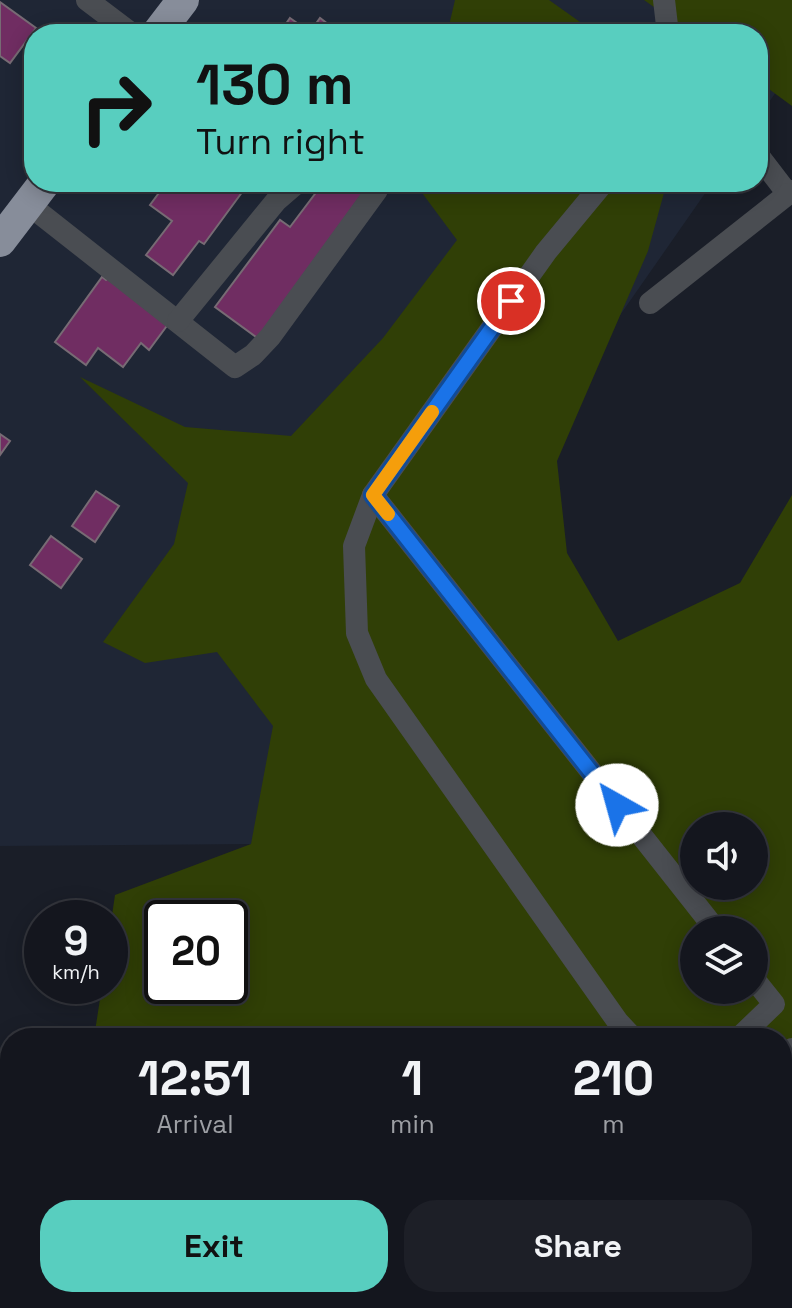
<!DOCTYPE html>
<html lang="en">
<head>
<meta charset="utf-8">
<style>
  body { margin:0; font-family:"Space Grotesk",sans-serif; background:#1d1f27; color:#f1f3f6; height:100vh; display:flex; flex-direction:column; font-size:30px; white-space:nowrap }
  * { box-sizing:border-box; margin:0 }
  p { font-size:26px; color:#9d9fa4 }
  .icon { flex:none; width:44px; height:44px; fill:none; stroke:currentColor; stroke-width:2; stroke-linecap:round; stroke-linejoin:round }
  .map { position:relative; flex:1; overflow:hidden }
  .side { position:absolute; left:0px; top:1028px; width:792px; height:280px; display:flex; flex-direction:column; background:#14161e; border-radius:32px 32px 0 0; box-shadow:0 4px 20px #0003,0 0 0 2px #33353c }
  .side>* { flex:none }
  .guide { position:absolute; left:24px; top:24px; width:744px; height:168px; border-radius:32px; box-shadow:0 4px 20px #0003,0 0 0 2px #33353c; background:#58cebf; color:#111; overflow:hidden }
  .buttons { position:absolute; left:680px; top:812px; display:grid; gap:16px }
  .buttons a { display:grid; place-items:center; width:88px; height:88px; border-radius:50%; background:#14161e; box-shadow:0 4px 20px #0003,0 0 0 2px #33353c; font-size:40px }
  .speed { position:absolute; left:24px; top:900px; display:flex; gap:16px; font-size:40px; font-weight:700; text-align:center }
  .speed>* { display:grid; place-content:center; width:104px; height:104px; border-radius:50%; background:#14161e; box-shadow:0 4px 20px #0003,0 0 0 2px #33353c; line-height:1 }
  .speed small { font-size:20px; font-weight:400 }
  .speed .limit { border:4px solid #111; border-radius:12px; background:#fff; color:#111 }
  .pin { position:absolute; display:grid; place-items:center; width:68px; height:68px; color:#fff; margin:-34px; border:4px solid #fff; border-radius:50%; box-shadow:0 2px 8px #0007 }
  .me { position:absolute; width:88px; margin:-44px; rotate:322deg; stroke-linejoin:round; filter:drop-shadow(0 0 6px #0008) }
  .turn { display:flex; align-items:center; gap:28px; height:168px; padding:0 40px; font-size:36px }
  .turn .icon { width:104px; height:104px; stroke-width:2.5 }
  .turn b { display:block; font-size:56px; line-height:68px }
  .eta { display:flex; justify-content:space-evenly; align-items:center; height:136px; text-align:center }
  .eta b { font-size:48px; font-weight:700; line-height:56px }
  .action { display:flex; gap:16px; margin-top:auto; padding:16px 40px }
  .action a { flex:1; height:92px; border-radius:32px; background:#58cebf; color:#111; font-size:32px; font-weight:700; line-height:92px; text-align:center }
  .action a+a { background:#1d1f27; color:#f1f3f6 }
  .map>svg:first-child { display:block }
  .built { fill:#1f2635 }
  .green { fill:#303f06; fill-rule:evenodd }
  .water { fill:#000828 }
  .building { fill:#702d62; stroke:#776b74; stroke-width:2 }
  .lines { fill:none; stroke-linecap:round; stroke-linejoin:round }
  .minor { stroke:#4a4d52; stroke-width:22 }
  .highway { stroke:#878d9a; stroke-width:32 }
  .rail { stroke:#bec0c7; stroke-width:6 }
  .route-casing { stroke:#114b97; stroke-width:20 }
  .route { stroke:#1a73e8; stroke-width:14 }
  .slow { stroke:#f59e0b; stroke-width:14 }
</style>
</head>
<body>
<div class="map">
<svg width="792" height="1308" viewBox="0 0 792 1308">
  <rect width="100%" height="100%" fill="#1a1e28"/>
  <path class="built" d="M 0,0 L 792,0 L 792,69 L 758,118 L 758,34 L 34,34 L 34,182 L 713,182 L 251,844 L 0,846 Z"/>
  <g class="green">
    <path d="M 455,0 L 549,0 L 597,34 L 447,34 Z"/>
    <path d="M 644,0 L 792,0 L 792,106 L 758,81 L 758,34 L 692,34 Z"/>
    <path d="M 414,182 L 667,182 L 648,251 L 557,461 L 567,553 L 618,641 L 740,583 L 792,495 L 792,1187 L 782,1197 L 782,1038 L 94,1038 L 102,986 L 110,986 L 110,929 L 115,895 L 251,844 L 273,726 L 217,652 L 145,663 L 103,642 L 174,544 L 188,483 L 80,377 L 185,427 L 291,436 L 383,338 L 457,240 ZM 694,826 L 754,826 L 754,886 L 694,886 ZM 162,918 L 230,918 L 230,986 L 162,986 ZM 694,930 L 754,930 L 754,990 L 694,990 Z"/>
    <path d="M 0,1117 L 10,1121 L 10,1184 L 0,1182 Z"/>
    <path d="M 126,1298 L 689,1298 L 680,1308 L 126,1308 Z"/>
  </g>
  <path class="water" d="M 10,1258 L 10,1298 L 79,1298 L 80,1308 L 0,1308 L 0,1259 Z"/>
  <g class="building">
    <path d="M 0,2 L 36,28 L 10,63 L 0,56 Z"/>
    <path d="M 290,18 L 310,32 L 320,18 L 337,31 L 335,34 L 279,34 Z"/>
    <path d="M 167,182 L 232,182 L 243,191 L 204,244 L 199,241 L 173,275 L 146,255 L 172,221 L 150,205 Z"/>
    <path d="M 324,182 L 364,182 L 372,188 L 260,340 L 215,307 L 280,220 L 290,227 Z"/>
    <path d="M 102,277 L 106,280 L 108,278 L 169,323 L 149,350 L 141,343 L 123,367 L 98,348 L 86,365 L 55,342 Z"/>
    <path d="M 0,434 L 10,441 L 0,455 Z"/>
    <path d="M 96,491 L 119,506 L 95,542 L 72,526 Z"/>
    <path d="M 51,536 L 82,559 L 61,588 L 30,565 Z"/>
  </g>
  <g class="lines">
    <g class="minor">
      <path d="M 87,0 L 132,34"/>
      <path d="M 664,0 L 668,34"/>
      <path d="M 758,155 L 788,194 L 792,191"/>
      <path d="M 604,182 L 546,252 L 373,495 L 354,546 L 357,633 L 376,679 L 618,1022 L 633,1038"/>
      <path d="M 28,204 L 235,367 L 253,355 L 270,337 L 377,190 L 374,182"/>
      <path d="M 650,303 L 788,194"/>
      <path d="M 178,321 L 276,201 L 298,182"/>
      <path d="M 373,495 L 716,930"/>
      <path d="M 739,1038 L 774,1004 L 754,979"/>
      <path d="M 782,1056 L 792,1049"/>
      <path d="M 782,1102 L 792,1098"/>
    </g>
    <g class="highway">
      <path d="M 157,34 L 183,0"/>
      <path d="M 0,241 L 45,182"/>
    </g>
    <g class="rail">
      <path d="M 782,1292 L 792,1282"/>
      <path d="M 767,1308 L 777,1298"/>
    </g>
  </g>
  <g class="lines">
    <g class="route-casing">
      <path id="route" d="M 511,301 L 373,495 L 617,805"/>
    </g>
    <use href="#route" class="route"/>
    <path class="slow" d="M 388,514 L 373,495 L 432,412"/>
  </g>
</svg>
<div class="buttons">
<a><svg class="icon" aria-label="sound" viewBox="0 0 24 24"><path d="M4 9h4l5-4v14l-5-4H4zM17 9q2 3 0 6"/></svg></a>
<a><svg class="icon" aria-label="layers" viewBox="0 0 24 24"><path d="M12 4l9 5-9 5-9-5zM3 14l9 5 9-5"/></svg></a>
</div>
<div class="speed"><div>9<small>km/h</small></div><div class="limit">20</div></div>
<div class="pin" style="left:511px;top:301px;background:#d93025"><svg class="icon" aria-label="arrive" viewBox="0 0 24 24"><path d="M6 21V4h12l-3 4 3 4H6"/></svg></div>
<svg class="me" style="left:617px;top:805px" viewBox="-20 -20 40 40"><circle r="19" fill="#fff"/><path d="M0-13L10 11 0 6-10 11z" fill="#1a73e8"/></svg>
<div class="guide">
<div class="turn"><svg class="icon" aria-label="right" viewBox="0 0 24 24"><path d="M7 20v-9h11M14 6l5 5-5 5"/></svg><div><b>130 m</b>Turn right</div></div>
</div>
<section class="side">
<div class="eta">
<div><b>12:51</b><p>Arrival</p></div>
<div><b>1</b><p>min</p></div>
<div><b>210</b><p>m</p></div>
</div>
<div class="action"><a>Exit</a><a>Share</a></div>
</section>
</div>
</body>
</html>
